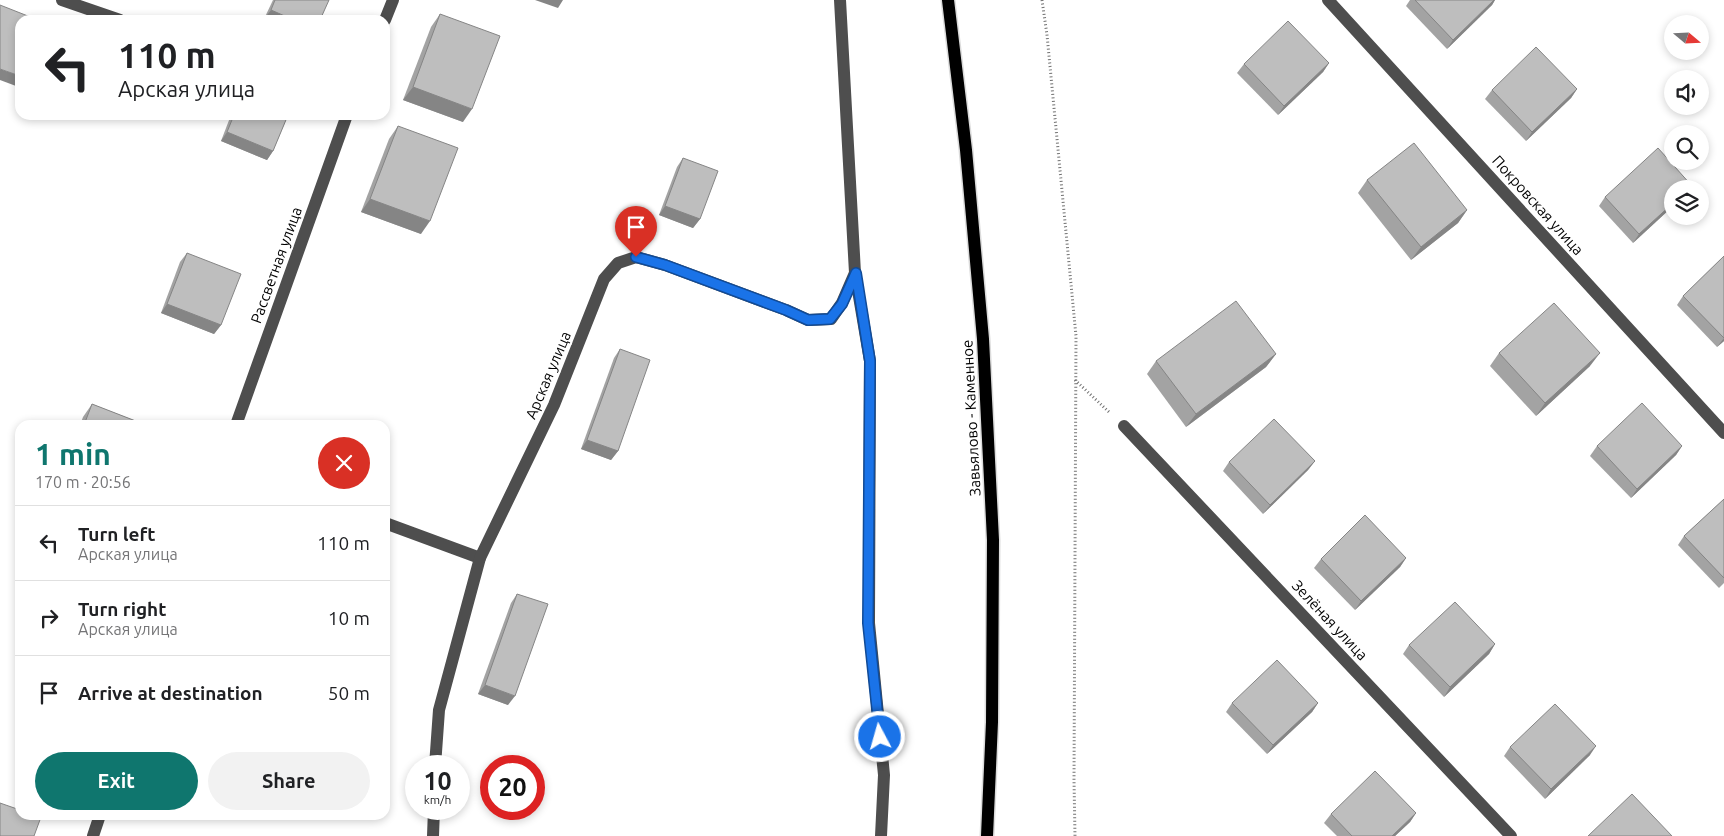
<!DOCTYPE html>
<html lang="en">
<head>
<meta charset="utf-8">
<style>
  body { margin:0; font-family:Ubuntu,sans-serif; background:#f2f2f2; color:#202124; height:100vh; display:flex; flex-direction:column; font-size:19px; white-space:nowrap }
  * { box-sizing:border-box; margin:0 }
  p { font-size:16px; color:#757577 }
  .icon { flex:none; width:28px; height:28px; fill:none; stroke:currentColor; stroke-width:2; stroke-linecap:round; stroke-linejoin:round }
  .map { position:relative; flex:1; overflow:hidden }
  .sheet { position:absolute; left:15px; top:420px; width:375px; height:400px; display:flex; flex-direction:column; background:#fff; border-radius:15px; box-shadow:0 2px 8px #0003 }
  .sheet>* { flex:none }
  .hud { position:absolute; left:15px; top:15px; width:375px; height:105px; border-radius:15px; box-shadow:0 2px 8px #0003; background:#fff; color:#202124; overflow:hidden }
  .needle { width:32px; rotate:109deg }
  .tools { position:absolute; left:1664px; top:15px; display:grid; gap:10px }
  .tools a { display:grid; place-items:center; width:45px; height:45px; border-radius:50%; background:#fff; box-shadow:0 2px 8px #0003; font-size:25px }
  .speed { position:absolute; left:405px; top:755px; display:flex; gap:10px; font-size:25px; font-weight:700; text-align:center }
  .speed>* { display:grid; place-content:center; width:65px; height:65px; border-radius:50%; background:#fff; box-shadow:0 2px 8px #0003; line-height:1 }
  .speed small { font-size:12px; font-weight:400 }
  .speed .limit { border:8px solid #d22; background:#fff; color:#111 }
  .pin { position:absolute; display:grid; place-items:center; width:42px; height:42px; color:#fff; margin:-51px -21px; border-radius:50% 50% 50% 0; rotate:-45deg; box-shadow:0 0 5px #0007 }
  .pin .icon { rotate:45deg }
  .me { position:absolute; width:55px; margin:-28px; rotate:354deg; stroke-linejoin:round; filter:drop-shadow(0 0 4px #0008) }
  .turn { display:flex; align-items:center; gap:18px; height:105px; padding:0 20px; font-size:22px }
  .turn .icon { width:65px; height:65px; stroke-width:2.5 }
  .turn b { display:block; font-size:35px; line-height:42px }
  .round { display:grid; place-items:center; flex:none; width:52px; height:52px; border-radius:26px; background:#f2f2f2 }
  .headline { display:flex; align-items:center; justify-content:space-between; height:85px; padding:0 20px }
  h1 { font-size:30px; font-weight:700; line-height:38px; color:#0f766e }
  .cta { display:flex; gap:10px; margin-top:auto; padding:10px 20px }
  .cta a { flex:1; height:58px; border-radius:30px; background:#0f766e; color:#fff; font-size:20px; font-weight:700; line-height:58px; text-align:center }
  .cta a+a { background:#f2f2f2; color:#202124 }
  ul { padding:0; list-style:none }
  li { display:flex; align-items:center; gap:15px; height:75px; padding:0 20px; border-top:1px solid #e0e0e0 }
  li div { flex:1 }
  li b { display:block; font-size:19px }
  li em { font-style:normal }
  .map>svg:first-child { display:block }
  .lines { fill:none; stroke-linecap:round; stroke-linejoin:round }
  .major-casing { stroke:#dbdbdb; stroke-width:15 }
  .path { stroke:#707070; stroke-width:3; stroke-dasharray:1 2.5; stroke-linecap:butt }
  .minor { stroke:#4e4e4e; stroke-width:12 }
  .major { stroke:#000; stroke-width:12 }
  .wall { fill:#a3a3a3 }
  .shaded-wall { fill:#858585 }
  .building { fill:#bebebe; stroke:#858585 }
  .route-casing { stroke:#114b97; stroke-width:12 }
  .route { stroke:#1a73e8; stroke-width:9 }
  .labels { text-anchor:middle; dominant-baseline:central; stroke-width:4; stroke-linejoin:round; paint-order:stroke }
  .street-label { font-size:15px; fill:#000; stroke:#fff }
</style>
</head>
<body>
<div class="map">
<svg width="1724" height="836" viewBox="0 0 1724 836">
  <rect width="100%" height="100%" fill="#fff"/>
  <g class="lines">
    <g class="major-casing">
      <path id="major" d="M 948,0 L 966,150 L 983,339 L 993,540 L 992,722 L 987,836"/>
    </g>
    <g class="path">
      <path d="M 1042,0 L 1047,35 L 1076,336 L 1074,780 L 1075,836"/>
      <path d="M 1075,380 L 1109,412"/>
    </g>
    <g class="minor">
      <path d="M 62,0 L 120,20"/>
      <path d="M 840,0 L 855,273 L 870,361 L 869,623 L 884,775 L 881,836"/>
      <path d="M 1328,0 L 1724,433"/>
      <path d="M 385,20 L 393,0"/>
      <path d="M 236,425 L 347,115"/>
      <path d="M 1124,426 L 1511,836"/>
      <path d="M 385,523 L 480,558"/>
      <path d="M 435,766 L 439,710 L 480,558 L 554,405 L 604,279 L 618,263 L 636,257 L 665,265 L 786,310 L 808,320 L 831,319 L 842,303 L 855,273"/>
      <path d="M 93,836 L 100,815"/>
      <path d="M 433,836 L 434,809"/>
    </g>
    <use href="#major" class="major"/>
  </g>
  <g class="wall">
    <path d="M 273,0 L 329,0 L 264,19 Z"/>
    <path d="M 1410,0 L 1495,0 L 1492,5 L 1447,49 L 1406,6 Z"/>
    <path d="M 440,14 L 463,122 L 403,100 L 431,27 Z"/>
    <path d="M 1329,63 L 1323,72 L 1278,115 L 1237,73 L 1244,64 Z"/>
    <path d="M 1577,89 L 1571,98 L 1526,141 L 1485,99 L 1492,90 Z"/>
    <path d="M 231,115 L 288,115 L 273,151 L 267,160 L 221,141 Z"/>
    <path d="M 398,126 L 421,234 L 361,212 L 389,139 Z"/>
    <path d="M 683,158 L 700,219 L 693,228 L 659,215 L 677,167 Z"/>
    <path d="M 1367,180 L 1467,210 L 1458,223 L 1411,260 L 1358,193 Z"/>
    <path d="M 1672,189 L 1672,207 L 1633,243 L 1599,206 L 1605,197 Z"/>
    <path d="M 187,253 L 221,325 L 214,334 L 161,313 L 180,262 Z"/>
    <path d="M 1724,256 L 1724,341 L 1717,347 L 1677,305 L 1683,296 Z"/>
    <path d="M 620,349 L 618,451 L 611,460 L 581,449 L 614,358 Z"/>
    <path d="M 1499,353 L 1590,366 L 1536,416 L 1490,366 Z"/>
    <path d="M 1276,354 L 1266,367 L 1186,427 L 1147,374 L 1156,361 Z"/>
    <path d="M 92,404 L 146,425 L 80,425 L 83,417 Z"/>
    <path d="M 1597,446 L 1682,446 L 1676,455 L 1631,498 L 1590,456 Z"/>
    <path d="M 1315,461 L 1308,470 L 1263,514 L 1223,471 L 1229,462 Z"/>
    <path d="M 1724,499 L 1724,583 L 1719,588 L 1678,545 L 1684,536 Z"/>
    <path d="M 1406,558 L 1400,567 L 1355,610 L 1314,568 L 1321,559 Z"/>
    <path d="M 517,594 L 508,705 L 478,694 L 511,603 Z"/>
    <path d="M 1495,644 L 1489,654 L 1444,697 L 1403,654 L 1409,645 Z"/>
    <path d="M 1232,703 L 1318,703 L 1312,712 L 1267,754 L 1226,712 Z"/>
    <path d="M 20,707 L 20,720 L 15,718 Z"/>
    <path d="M 1510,747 L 1590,755 L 1545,799 L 1504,756 Z"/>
    <path d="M 1416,813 L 1410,822 L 1395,836 L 1337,836 L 1324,823 L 1331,814 Z"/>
  </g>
  <g class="shaded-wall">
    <path d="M 535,0 L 563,0 L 558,8 Z"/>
    <path d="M 1494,0 L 1495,0 L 1492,5 L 1447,49 L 1453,40 Z"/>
    <path d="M 271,10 L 294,20 L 266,20 L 264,19 Z"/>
    <path d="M 1329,63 L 1323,72 L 1278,115 L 1284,106 Z"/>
    <path d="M 0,69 L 20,76 L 20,80 L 16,86 L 0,80 Z"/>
    <path d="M 413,87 L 472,109 L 463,122 L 403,100 Z"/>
    <path d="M 1577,89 L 1571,98 L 1526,141 L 1532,132 Z"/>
    <path d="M 227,132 L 273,151 L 267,160 L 221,141 Z"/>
    <path d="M 370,199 L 430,221 L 421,234 L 361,212 Z"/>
    <path d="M 1672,204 L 1672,207 L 1633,243 L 1639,234 Z"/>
    <path d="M 665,206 L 700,219 L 693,228 L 659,215 Z"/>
    <path d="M 1467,210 L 1458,223 L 1411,260 L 1421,247 Z"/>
    <path d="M 167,304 L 221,325 L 214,334 L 161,313 Z"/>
    <path d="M 1724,338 L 1724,341 L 1717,347 Z"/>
    <path d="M 1600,353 L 1590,366 L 1536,416 L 1545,403 Z"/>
    <path d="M 1276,354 L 1266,367 L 1186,427 L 1196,414 Z"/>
    <path d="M 587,440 L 618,451 L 611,460 L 581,449 Z"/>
    <path d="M 1682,446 L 1676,455 L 1631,498 L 1637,489 Z"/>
    <path d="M 1315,461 L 1308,470 L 1263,514 L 1270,505 Z"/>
    <path d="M 1406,558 L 1400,567 L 1355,610 L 1361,601 Z"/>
    <path d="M 1495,644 L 1489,654 L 1444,697 L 1450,687 Z"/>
    <path d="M 485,685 L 515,696 L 508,705 L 478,694 Z"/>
    <path d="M 1318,703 L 1312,712 L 1267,754 L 1273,745 Z"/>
    <path d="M 1596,746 L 1590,755 L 1545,799 L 1551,789 Z"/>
    <path d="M 1416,813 L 1410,822 L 1395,836 L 1392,836 Z"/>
  </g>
  <g class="building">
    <path d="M 275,0 L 329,0 L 320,20 L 294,20 L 271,10 Z"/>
    <path d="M 1415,0 L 1494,0 L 1453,40 Z"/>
    <path d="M 0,5 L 38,20 L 20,20 L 20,76 L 0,69 Z"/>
    <path d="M 440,14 L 500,36 L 472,109 L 413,87 Z"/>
    <path d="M 1288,21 L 1329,63 L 1284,106 L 1244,64 Z"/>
    <path d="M 1536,47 L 1577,89 L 1532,132 L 1492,90 Z"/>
    <path d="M 234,115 L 288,115 L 273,151 L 227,132 Z"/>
    <path d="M 398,126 L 458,148 L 430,221 L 370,199 Z"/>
    <path d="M 1414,143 L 1467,210 L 1421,247 L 1367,180 Z"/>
    <path d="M 1658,148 L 1692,186 L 1689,189 L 1672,189 L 1672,204 L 1639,234 L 1605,197 Z"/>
    <path d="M 683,158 L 718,171 L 700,219 L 665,206 Z"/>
    <path d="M 187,253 L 241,274 L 221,325 L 167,304 Z"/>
    <path d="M 1724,256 L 1724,338 L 1683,296 Z"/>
    <path d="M 1236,301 L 1276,354 L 1196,414 L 1156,361 Z"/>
    <path d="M 1554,303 L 1600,353 L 1545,403 L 1499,353 Z"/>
    <path d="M 620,349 L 650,360 L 618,451 L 587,440 Z"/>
    <path d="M 1642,403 L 1682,446 L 1637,489 L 1597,446 Z"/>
    <path d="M 92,404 L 146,425 L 84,425 Z"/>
    <path d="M 1274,419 L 1315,461 L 1270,505 L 1229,462 Z"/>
    <path d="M 1724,499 L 1724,578 L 1684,536 Z"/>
    <path d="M 1365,515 L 1406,558 L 1361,601 L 1321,559 Z"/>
    <path d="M 517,594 L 548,604 L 515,696 L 485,685 Z"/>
    <path d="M 1455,602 L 1495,644 L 1450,687 L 1409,645 Z"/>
    <path d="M 1277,660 L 1318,703 L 1273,745 L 1232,703 Z"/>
    <path d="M 1555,704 L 1596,746 L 1551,789 L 1510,747 Z"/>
    <path d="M 1375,771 L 1416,813 L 1392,836 L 1352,836 L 1331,814 Z"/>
    <path d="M 1632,794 L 1672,836 L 1588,836 Z"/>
    <path d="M 0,803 L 20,810 L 20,815 L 36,815 L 41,817 L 34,836 L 0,836 Z"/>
  </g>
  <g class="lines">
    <g class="route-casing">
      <path id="route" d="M 636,257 L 665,265 L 786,310 L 808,320 L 830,319 L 842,304 L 856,273 L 870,361 L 868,623 L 880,737"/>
    </g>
    <use href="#route" class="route"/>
  </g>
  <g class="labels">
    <g class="street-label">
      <text transform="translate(1538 205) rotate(48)">Покровская улица</text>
      <text transform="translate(276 265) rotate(-70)">Рассветная улица</text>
      <text transform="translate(548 375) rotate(-67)">Арская улица</text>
      <text transform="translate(971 418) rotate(-93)">Завьялово - Каменное</text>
      <text transform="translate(1330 620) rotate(47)">Зелёная улица</text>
    </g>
  </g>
</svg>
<div class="tools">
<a><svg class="needle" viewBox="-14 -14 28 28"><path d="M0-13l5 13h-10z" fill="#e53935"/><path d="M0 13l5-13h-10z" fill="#757577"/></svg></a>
<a><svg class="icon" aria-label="sound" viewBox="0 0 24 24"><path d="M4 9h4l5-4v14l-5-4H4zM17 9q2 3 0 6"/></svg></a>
<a><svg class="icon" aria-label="search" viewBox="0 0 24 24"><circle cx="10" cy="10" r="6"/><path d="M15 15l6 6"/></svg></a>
<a><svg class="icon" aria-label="layers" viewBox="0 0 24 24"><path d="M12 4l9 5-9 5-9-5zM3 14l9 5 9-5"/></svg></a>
</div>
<div class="speed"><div>10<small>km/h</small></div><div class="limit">20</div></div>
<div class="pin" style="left:636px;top:257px;background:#d93025"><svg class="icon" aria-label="arrive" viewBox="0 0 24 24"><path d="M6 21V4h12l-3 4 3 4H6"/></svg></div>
<svg class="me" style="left:880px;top:737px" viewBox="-20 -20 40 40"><circle r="17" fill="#1a73e8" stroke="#fff" stroke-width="3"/><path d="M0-11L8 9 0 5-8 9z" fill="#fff"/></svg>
<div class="hud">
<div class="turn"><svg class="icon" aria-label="left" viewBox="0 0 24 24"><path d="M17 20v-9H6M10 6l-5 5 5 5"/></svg><div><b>110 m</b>Арская улица</div></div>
</div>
<section class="sheet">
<div class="headline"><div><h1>1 min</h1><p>170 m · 20:56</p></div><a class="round" style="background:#d93025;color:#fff"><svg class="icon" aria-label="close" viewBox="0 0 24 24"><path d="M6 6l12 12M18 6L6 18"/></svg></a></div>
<ul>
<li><svg class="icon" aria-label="left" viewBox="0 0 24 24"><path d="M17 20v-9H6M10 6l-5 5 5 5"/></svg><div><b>Turn left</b><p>Арская улица</p></div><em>110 m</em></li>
<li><svg class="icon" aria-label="right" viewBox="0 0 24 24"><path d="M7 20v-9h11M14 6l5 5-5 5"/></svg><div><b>Turn right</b><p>Арская улица</p></div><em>10 m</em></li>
<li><svg class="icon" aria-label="arrive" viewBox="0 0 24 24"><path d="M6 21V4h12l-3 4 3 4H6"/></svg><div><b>Arrive at destination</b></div><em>50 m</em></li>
</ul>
<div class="cta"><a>Exit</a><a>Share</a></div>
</section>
</div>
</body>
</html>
